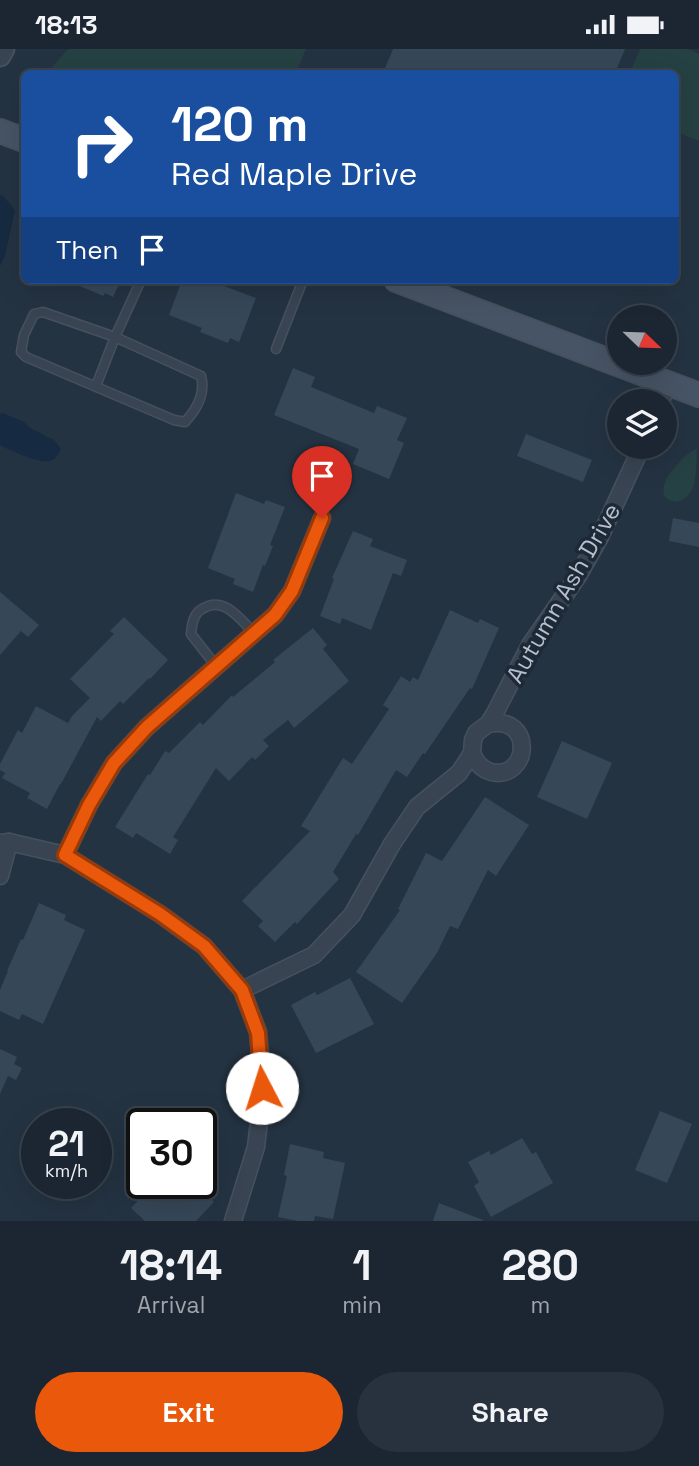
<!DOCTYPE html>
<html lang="en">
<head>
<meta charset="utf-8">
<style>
  body { margin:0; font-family:"Space Grotesk",sans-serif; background:#28323e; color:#f1f3f6; height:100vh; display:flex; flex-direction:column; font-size:26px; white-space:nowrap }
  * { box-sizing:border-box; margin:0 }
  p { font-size:23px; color:#a0a5ac }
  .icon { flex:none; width:38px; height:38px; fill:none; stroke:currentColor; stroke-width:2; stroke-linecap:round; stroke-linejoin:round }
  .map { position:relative; height:1172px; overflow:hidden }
  .side { display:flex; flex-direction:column; background:#1b2632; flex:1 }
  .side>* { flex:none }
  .hud { position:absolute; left:21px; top:21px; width:658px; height:214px; border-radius:10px; box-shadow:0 7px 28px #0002,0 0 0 2px #39434d; background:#1a4fa0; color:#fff; overflow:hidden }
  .needle { width:46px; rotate:113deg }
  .buttons { position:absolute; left:607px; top:256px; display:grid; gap:14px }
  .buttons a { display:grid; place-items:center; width:70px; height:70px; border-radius:50%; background:#1b2632; box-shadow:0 7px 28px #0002,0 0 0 2px #39434d; font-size:35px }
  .speed { position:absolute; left:21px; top:1059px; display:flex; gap:14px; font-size:35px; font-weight:700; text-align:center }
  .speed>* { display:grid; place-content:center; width:91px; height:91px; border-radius:50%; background:#1b2632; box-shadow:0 7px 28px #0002,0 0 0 2px #39434d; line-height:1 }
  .speed small { font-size:18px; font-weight:400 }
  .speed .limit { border:4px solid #111; border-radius:10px; background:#fff; color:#111 }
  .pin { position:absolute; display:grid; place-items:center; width:60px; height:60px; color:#fff; margin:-72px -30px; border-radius:50% 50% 50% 0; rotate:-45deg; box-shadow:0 0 7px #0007 }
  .pin .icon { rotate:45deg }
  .me { position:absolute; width:77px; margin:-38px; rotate:355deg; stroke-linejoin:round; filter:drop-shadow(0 0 5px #0008) }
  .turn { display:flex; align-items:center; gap:24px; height:147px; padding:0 35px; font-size:32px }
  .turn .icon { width:91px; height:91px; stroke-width:2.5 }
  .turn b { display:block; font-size:49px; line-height:60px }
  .then { display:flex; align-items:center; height:66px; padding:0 35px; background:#0003; gap:14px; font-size:26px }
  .eta { display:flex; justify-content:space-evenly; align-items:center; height:119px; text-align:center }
  .eta b { font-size:42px; font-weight:800; line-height:49px }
  .button { display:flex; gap:14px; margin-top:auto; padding:14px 35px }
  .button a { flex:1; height:80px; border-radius:42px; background:#ea580c; color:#fff; font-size:28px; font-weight:800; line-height:80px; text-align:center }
  .button a+a { background:#28323e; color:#f1f3f6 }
  .status { display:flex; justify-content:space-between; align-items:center; height:49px; padding:0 35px; background:#1b2632; direction:ltr }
  .status svg { height:19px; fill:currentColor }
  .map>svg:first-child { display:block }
  .green { fill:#264143 }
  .water { fill:#162a41 }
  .building { fill:#364758 }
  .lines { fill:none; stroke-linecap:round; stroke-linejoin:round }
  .service-casing { stroke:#46505e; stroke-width:11 }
  .minor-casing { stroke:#46505e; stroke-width:19 }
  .tertiary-casing { stroke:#46505e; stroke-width:23 }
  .secondary-casing { stroke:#46505e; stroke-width:26 }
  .service { stroke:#394452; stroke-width:8 }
  .minor { stroke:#394452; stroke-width:16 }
  .tertiary { stroke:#394452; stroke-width:19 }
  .secondary { stroke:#475465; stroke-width:23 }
  .route-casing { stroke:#983908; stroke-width:18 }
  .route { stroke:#ea580c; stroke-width:12 }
  .labels { text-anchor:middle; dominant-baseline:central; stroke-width:7; stroke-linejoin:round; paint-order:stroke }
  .street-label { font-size:24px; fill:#b6bfcc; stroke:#1e2937 }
</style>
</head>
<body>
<div class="status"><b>18:13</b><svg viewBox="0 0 49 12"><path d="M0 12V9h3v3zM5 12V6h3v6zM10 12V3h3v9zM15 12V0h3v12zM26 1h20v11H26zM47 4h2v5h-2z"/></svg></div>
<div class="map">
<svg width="699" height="1172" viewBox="0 0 699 1172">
  <rect width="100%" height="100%" fill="#243342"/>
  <g class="green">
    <path d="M 68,0 L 306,0 L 296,24 L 47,24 Z"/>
    <path d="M 640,0 L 688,0 L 699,5 L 699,92 L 676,83 L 676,24 L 630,24 Z"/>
    <path d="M 697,400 C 696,412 697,427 693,438 C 682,466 644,451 676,417 C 682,411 688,403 697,400 Z"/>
  </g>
  <g class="water">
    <path d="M 0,146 L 3,147 L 15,161 L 5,207 L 0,217 Z"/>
    <path d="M 3,364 L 24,373 L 30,379 L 54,391 L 61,400 C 59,405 56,410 50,412 C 40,415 9,401 0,396 L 0,365 Z"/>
  </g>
  <g class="building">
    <path d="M 393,0 L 625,0 L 615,24 L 467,24 L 455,20 L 453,24 L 383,24 Z"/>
    <path d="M 66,231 L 121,231 L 113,248 L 105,244 L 103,247 Z"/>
    <path d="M 182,231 L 208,231 L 256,249 L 239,293 L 230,289 L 228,294 L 200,283 L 202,279 L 169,266 Z"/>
    <path d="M 293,319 L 315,328 L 311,338 L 374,364 L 377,357 L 407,369 L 397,391 L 404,394 L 389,430 L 353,415 L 359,400 L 274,366 Z"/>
    <path d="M 526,385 L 592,411 L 583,433 L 517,407 Z"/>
    <path d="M 236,444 L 264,455 L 266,451 L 285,458 L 270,496 L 273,497 L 265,517 L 263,516 L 253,543 L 233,535 L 235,530 L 208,519 Z"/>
    <path d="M 673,469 L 699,474 L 699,498 L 669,492 Z"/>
    <path d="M 353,482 L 373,490 L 370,497 L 407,511 L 401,527 L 393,524 L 371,581 L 342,569 L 340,575 L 320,567 L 334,530 L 332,529 Z"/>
    <path d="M 0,543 L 39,576 L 28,588 L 21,582 L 0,606 Z"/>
    <path d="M 450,561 L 478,574 L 480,570 L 499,579 L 472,640 L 470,639 L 425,705 L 423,704 L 407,728 L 396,721 L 358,786 L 356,785 L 333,823 L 339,830 L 297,875 L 295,873 L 275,893 L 258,877 L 263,872 L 242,852 L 310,782 L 301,777 L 343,709 L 352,715 L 389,660 L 383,656 L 401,627 L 410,633 L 413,628 L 418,631 Z"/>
    <path d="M 124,568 L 168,611 L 150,630 L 149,629 L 123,655 L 120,652 L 101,672 L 97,668 L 61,735 L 60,735 L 47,760 L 27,749 L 30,744 L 2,729 L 5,724 L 0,721 L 0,715 L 18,681 L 22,684 L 36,657 L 68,674 L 72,667 L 90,649 L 70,630 L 114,585 L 110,582 Z"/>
    <path d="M 313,579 L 327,596 L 323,600 L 349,632 L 294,679 L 288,671 L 263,691 L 269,697 L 255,711 L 252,708 L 229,732 L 216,719 L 173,788 L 178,791 L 170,805 L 136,784 L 133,789 L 115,778 L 148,725 L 150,726 L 165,702 L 169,704 L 200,673 L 203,676 L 232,646 L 233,648 L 275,613 L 273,611 Z"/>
    <path d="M 562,692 L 612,714 L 587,770 L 537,748 Z"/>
    <path d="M 485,748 L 529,776 L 496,827 L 488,821 L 458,880 L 450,877 L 437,904 L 402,954 L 356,923 L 400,861 L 398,860 L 426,804 L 442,812 Z"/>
    <path d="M 39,854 L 66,866 L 64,871 L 85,881 L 43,975 L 22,965 L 19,971 L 0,962 L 0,941 L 8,922 L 7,922 L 21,890 L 23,891 Z"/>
    <path d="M 350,929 L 374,975 L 316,1004 L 291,956 L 315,943 L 317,946 Z"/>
    <path d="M 0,1000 L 17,1008 L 14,1015 L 22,1019 L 16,1031 L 8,1027 L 0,1045 Z"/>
    <path d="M 660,1062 L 692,1075 L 667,1134 L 635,1121 Z"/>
    <path d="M 522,1089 L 532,1105 L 536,1103 L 553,1134 L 491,1168 L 474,1137 L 479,1133 L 468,1113 L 489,1102 L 491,1106 Z"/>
    <path d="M 290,1095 L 324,1103 L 323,1109 L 345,1114 L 333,1170 L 315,1167 L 314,1172 L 298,1172 L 278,1168 L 287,1127 L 284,1126 Z"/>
    <path d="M 155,1134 L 194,1134 L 214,1153 L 196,1172 L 145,1172 L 131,1159 Z"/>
    <path d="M 439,1154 L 483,1171 L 483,1172 L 433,1172 Z"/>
  </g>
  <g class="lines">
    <g class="service-casing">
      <g id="service">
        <path d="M 43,263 L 115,288 L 201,327 C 206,345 197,360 185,373 L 174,371 L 26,308 L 21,303 L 24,286 L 34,265 Z"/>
        <path d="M 276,300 L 303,231"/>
        <path d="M 96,337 L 115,288 L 141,231"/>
        <path d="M 216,617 L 191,585 C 192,576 193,565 202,560 C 224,546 240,570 254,584"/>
      </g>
    </g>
    <g class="minor-casing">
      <g id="minor">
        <path d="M 661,352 L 668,334"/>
        <path d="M 472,704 C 476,714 481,720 491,723 C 530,732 535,665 488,675"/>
        <path d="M 0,794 L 9,793 L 65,806 L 160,865 L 204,897 L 242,941 L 258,983 L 263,1039 L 256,1098 L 233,1172"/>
        <path d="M 65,806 L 89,756 L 114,714 L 147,678 L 275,566 L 292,542 L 322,469"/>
        <path d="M 0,827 L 9,793"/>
        <path d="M 242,941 L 314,906 L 352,866 L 392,795 L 417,758 L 459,724 L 465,715 L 472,704 L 473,691 L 476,684 L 488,675 L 495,664 L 530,596 L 578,527 L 600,488 L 642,397"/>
      </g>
    </g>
    <g class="tertiary-casing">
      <path id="tertiary" d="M 0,7 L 4,0"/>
    </g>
    <g class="secondary-casing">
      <g id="secondary">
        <path d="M 0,82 L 24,91"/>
        <path d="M 396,231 L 699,346"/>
      </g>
    </g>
    <use href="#service" class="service"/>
    <use href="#minor" class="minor"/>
    <use href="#tertiary" class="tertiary"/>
    <use href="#secondary" class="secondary"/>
  </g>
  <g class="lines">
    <g class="route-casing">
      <path id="route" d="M 262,1039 L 258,984 L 242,941 L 204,897 L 160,865 L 65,806 L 89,756 L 114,714 L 147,678 L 275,566 L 292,542 L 322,469"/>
    </g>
    <use href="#route" class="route"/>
  </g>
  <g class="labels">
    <g class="street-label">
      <text transform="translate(563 544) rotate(-60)">Autumn Ash Drive</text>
    </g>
  </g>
</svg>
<div class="buttons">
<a><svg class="needle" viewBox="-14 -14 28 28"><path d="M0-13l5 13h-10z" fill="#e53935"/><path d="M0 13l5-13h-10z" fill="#a0a5ac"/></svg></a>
<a><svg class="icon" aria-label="layers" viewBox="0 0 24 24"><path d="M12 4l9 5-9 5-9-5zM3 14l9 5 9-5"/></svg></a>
</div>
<div class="speed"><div>21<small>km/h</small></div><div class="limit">30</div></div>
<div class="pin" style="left:322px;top:469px;background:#d93025"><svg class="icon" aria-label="arrive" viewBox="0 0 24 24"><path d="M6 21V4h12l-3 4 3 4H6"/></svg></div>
<svg class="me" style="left:262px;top:1039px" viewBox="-20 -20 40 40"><circle r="19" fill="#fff"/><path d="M0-13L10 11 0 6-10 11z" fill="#ea580c"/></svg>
<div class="hud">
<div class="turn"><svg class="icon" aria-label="right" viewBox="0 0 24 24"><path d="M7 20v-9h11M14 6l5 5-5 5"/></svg><div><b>120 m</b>Red Maple Drive</div></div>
<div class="then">Then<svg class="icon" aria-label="arrive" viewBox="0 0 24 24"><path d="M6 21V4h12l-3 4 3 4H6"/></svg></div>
</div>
</div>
<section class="side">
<div class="eta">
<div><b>18:14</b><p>Arrival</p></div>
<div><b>1</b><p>min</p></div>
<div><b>280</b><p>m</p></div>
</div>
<div class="button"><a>Exit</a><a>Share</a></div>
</section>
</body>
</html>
